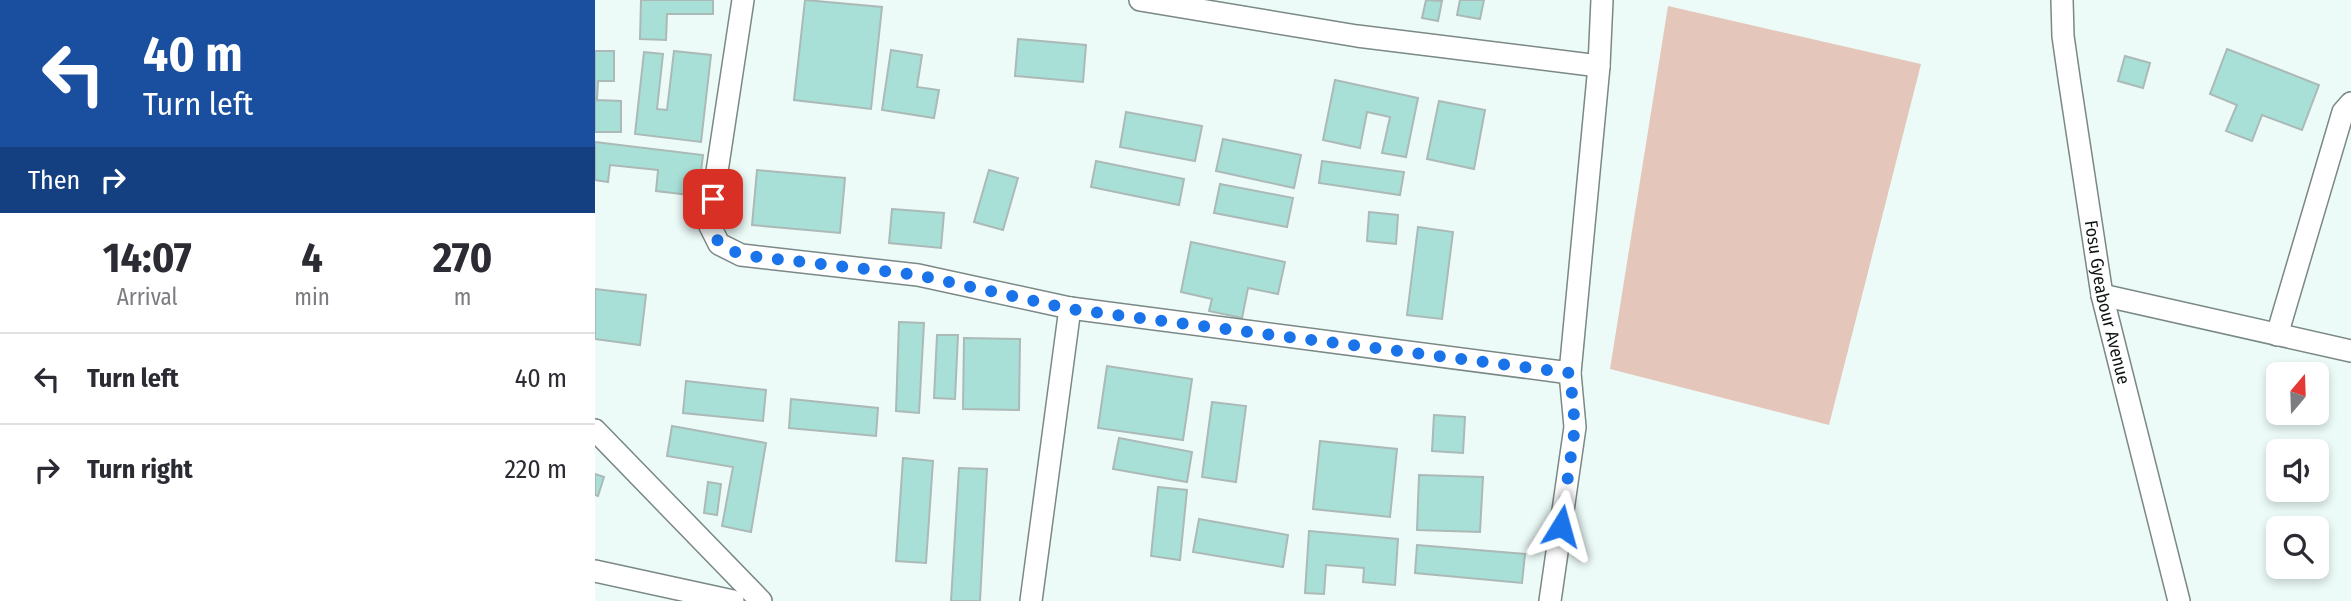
<!DOCTYPE html>
<html lang="en">
<head>
<meta charset="utf-8">
<style>
  body { margin:0; font-family:"Fira Sans Condensed",sans-serif; background:#f2f2f3; color:#2b2b33; height:100vh; display:flex; flex-direction:column; font-size:26px; white-space:nowrap }
  * { box-sizing:border-box; margin:0 }
  p { font-size:23px; color:#7c7c81 }
  .icon { flex:none; width:38px; height:38px; fill:none; stroke:currentColor; stroke-width:2; stroke-linecap:round; stroke-linejoin:round }
  .map { position:relative; flex:1; overflow:hidden }
  .drawer { display:flex; flex-direction:column; background:#fff; width:595px }
  .drawer>* { flex:none }
  .banner { background:#1a4fa0; color:#fff; overflow:hidden }
  .needle { width:46px; rotate:19deg }
  .controls { position:absolute; left:1671px; top:362px; display:grid; gap:14px }
  .controls a { display:grid; place-items:center; width:63px; height:63px; border-radius:10px; background:#fff; box-shadow:0 4px 10px #0003; font-size:35px }
  .pin { position:absolute; display:grid; place-items:center; width:60px; height:60px; color:#fff; margin:-30px; border-radius:14px; box-shadow:0 4px 10px #0006 }
  .me { position:absolute; width:77px; margin:-38px; rotate:8deg; stroke-linejoin:round; filter:drop-shadow(0 0 5px #0008) }
  .turn { display:flex; align-items:center; gap:24px; height:147px; padding:0 28px; font-size:32px }
  .turn .icon { width:91px; height:91px; stroke-width:2.5 }
  .turn b { display:block; font-size:49px; line-height:60px }
  .then { display:flex; align-items:center; height:66px; padding:0 28px; background:#0003; gap:14px; font-size:26px }
  .eta { display:flex; justify-content:space-evenly; align-items:center; height:119px; text-align:center }
  .eta b { font-size:42px; font-weight:700; line-height:49px }
  ul { padding:0; list-style:none }
  li { display:flex; align-items:center; gap:21px; height:91px; padding:0 28px; border-top:2px solid #e1e1e2 }
  li div { flex:1 }
  li b { display:block; font-size:26px }
  li em { font-style:normal }
  main { display:flex; flex:1; min-height:0 }
  .map>svg:first-child { display:block }
  .grass { fill:#e5c6bb }
  .building { fill:#a8e0d8; stroke:#abb9b7; stroke-width:2 }
  .lines { fill:none; stroke-linecap:round; stroke-linejoin:round }
  .minor-casing { stroke:#7a8886; stroke-width:24 }
  .minor { stroke:#fff; stroke-width:21 }
  .route { stroke:#1a73e8; stroke-width:12; stroke-dasharray:0 21.6 }
  .labels { text-anchor:middle; dominant-baseline:central; stroke-width:5; stroke-linejoin:round; paint-order:stroke }
  .street-label { font-size:18px; fill:#0e1313; stroke:#ecfbf8 }
</style>
</head>
<body>
<main>
<section class="drawer">
<div class="banner">
<div class="turn"><svg class="icon" aria-label="left" viewBox="0 0 24 24"><path d="M17 20v-9H6M10 6l-5 5 5 5"/></svg><div><b>40 m</b>Turn left</div></div>
<div class="then">Then<svg class="icon" aria-label="right" viewBox="0 0 24 24"><path d="M7 20v-9h11M14 6l5 5-5 5"/></svg></div>
</div>
<div class="eta">
<div><b>14:07</b><p>Arrival</p></div>
<div><b>4</b><p>min</p></div>
<div><b>270</b><p>m</p></div>
</div>
<ul>
<li><svg class="icon" aria-label="left" viewBox="0 0 24 24"><path d="M17 20v-9H6M10 6l-5 5 5 5"/></svg><div><b>Turn left</b></div><em>40 m</em></li>
<li><svg class="icon" aria-label="right" viewBox="0 0 24 24"><path d="M7 20v-9h11M14 6l5 5-5 5"/></svg><div><b>Turn right</b></div><em>220 m</em></li>
</ul>
</section>
<div class="map">
<svg width="1756" height="601" viewBox="0 0 1756 601">
  <rect width="100%" height="100%" fill="#ecfbf8"/>
  <path class="grass" d="M 1073,6 L 1326,64 L 1234,425 L 1015,369 Z"/>
  <g class="building">
    <path d="M 46,0 L 118,0 L 118,14 L 72,14 L 71,40 L 45,39 Z"/>
    <path d="M 210,0 L 287,7 L 276,109 L 199,100 Z"/>
    <path d="M 831,0 L 847,1 L 843,21 L 827,18 Z"/>
    <path d="M 865,0 L 889,0 L 885,19 L 862,15 Z"/>
    <path d="M 423,39 L 491,45 L 488,82 L 420,76 Z"/>
    <path d="M 1632,49 L 1724,85 L 1707,130 L 1667,115 L 1657,141 L 1631,131 L 1642,105 L 1615,94 Z"/>
    <path d="M 296,50 L 327,55 L 322,87 L 344,90 L 339,118 L 287,110 Z"/>
    <path d="M 0,51 L 19,51 L 19,81 L 3,81 L 2,100 L 26,101 L 26,132 L 0,132 Z"/>
    <path d="M 79,51 L 116,55 L 106,142 L 40,134 L 49,52 L 68,54 L 62,109 L 72,110 Z"/>
    <path d="M 1530,56 L 1555,63 L 1548,88 L 1523,81 Z"/>
    <path d="M 740,80 L 823,98 L 811,157 L 787,153 L 795,117 L 772,112 L 765,148 L 728,140 Z"/>
    <path d="M 844,101 L 890,110 L 879,169 L 832,159 Z"/>
    <path d="M 531,112 L 607,126 L 600,161 L 525,147 Z"/>
    <path d="M 628,139 L 706,155 L 699,188 L 621,171 Z"/>
    <path d="M 0,142 L 108,155 L 103,196 L 61,191 L 63,170 L 15,165 L 13,182 L 0,180 Z"/>
    <path d="M 501,161 L 589,179 L 584,205 L 496,187 Z"/>
    <path d="M 727,161 L 809,172 L 805,195 L 724,183 Z"/>
    <path d="M 162,170 L 250,178 L 245,233 L 157,225 Z"/>
    <path d="M 394,170 L 423,178 L 408,230 L 379,222 Z"/>
    <path d="M 625,184 L 698,198 L 692,227 L 619,213 Z"/>
    <path d="M 297,209 L 349,213 L 346,248 L 294,243 Z"/>
    <path d="M 774,212 L 803,215 L 801,244 L 772,241 Z"/>
    <path d="M 823,227 L 858,232 L 847,319 L 812,315 Z"/>
    <path d="M 596,242 L 690,262 L 683,294 L 653,288 L 647,318 L 614,311 L 617,299 L 586,292 Z"/>
    <path d="M 0,289 L 51,295 L 45,345 L 0,339 Z"/>
    <path d="M 304,322 L 329,323 L 324,413 L 301,411 Z"/>
    <path d="M 342,335 L 363,335 L 360,399 L 339,398 Z"/>
    <path d="M 369,338 L 425,339 L 424,410 L 368,409 Z"/>
    <path d="M 512,366 L 597,379 L 588,440 L 503,428 Z"/>
    <path d="M 91,381 L 171,390 L 168,421 L 88,413 Z"/>
    <path d="M 196,399 L 283,408 L 281,436 L 194,428 Z"/>
    <path d="M 617,402 L 651,406 L 641,482 L 607,477 Z"/>
    <path d="M 839,415 L 870,417 L 868,453 L 837,451 Z"/>
    <path d="M 77,426 L 171,443 L 156,532 L 127,526 L 138,467 L 72,456 Z"/>
    <path d="M 524,438 L 597,452 L 592,482 L 518,469 Z"/>
    <path d="M 725,441 L 802,449 L 795,517 L 718,509 Z"/>
    <path d="M 308,458 L 338,461 L 331,563 L 301,561 Z"/>
    <path d="M 364,468 L 392,469 L 385,601 L 356,601 Z"/>
    <path d="M 0,474 L 9,477 L 3,496 L 0,495 Z"/>
    <path d="M 824,475 L 888,477 L 885,532 L 822,530 Z"/>
    <path d="M 113,482 L 126,484 L 122,515 L 109,513 Z"/>
    <path d="M 563,487 L 592,490 L 585,560 L 556,556 Z"/>
    <path d="M 604,519 L 693,535 L 688,567 L 598,552 Z"/>
    <path d="M 714,531 L 803,539 L 800,585 L 768,582 L 769,568 L 731,565 L 729,594 L 710,593 Z"/>
    <path d="M 822,545 L 930,554 L 927,583 L 820,573 Z"/>
  </g>
  <g class="lines">
    <g class="minor-casing">
      <g id="minor">
        <path d="M 148,0 L 114,224 L 124,244 L 146,255 L 323,275 L 475,308 L 975,373 L 1004,66"/>
        <path d="M 545,0 L 762,36 L 1004,66 L 1007,0"/>
        <path id="s1" d="M 1467,0 L 1468,36 L 1474,78 L 1507,295 L 1584,601"/>
        <path d="M 1507,295 L 1756,351"/>
        <path d="M 1682,335 L 1748,112 L 1756,103"/>
        <path d="M 0,430 L 166,601"/>
        <path d="M 0,571 L 138,601"/>
        <path d="M 436,601 L 475,308"/>
        <path d="M 955,601 L 980,427 L 975,373"/>
      </g>
    </g>
    <use href="#minor" class="minor"/>
  </g>
  <g class="lines">
    <path class="route" d="M 118,199 C 113,234 114,239 146,255 L 323,275 L 475,309 L 975,373 L 980,427 L 966,526"/>
  </g>
  <g class="labels">
    <g class="street-label">
      <text stroke="none"><textPath href="#s1" startOffset="306">Fosu Gyeabour Avenue</textPath></text>
    </g>
  </g>
</svg>
<div class="controls">
<a><svg class="needle" viewBox="-14 -14 28 28"><path d="M0-13l5 13h-10z" fill="#e53935"/><path d="M0 13l5-13h-10z" fill="#7c7c81"/></svg></a>
<a><svg class="icon" aria-label="sound" viewBox="0 0 24 24"><path d="M4 9h4l5-4v14l-5-4H4zM17 9q2 3 0 6"/></svg></a>
<a><svg class="icon" aria-label="search" viewBox="0 0 24 24"><circle cx="10" cy="10" r="6"/><path d="M15 15l6 6"/></svg></a>
</div>
<div class="pin" style="left:118px;top:199px;background:#d93025"><svg class="icon" aria-label="arrive" viewBox="0 0 24 24"><path d="M6 21V4h12l-3 4 3 4H6"/></svg></div>
<svg class="me" style="left:966px;top:526px" viewBox="-20 -20 40 40"><path d="M0-17L14 15 0 8-14 15z" fill="#1a73e8" stroke="#fff" stroke-width="4"/></svg>
</div>
</main>
</body>
</html>
